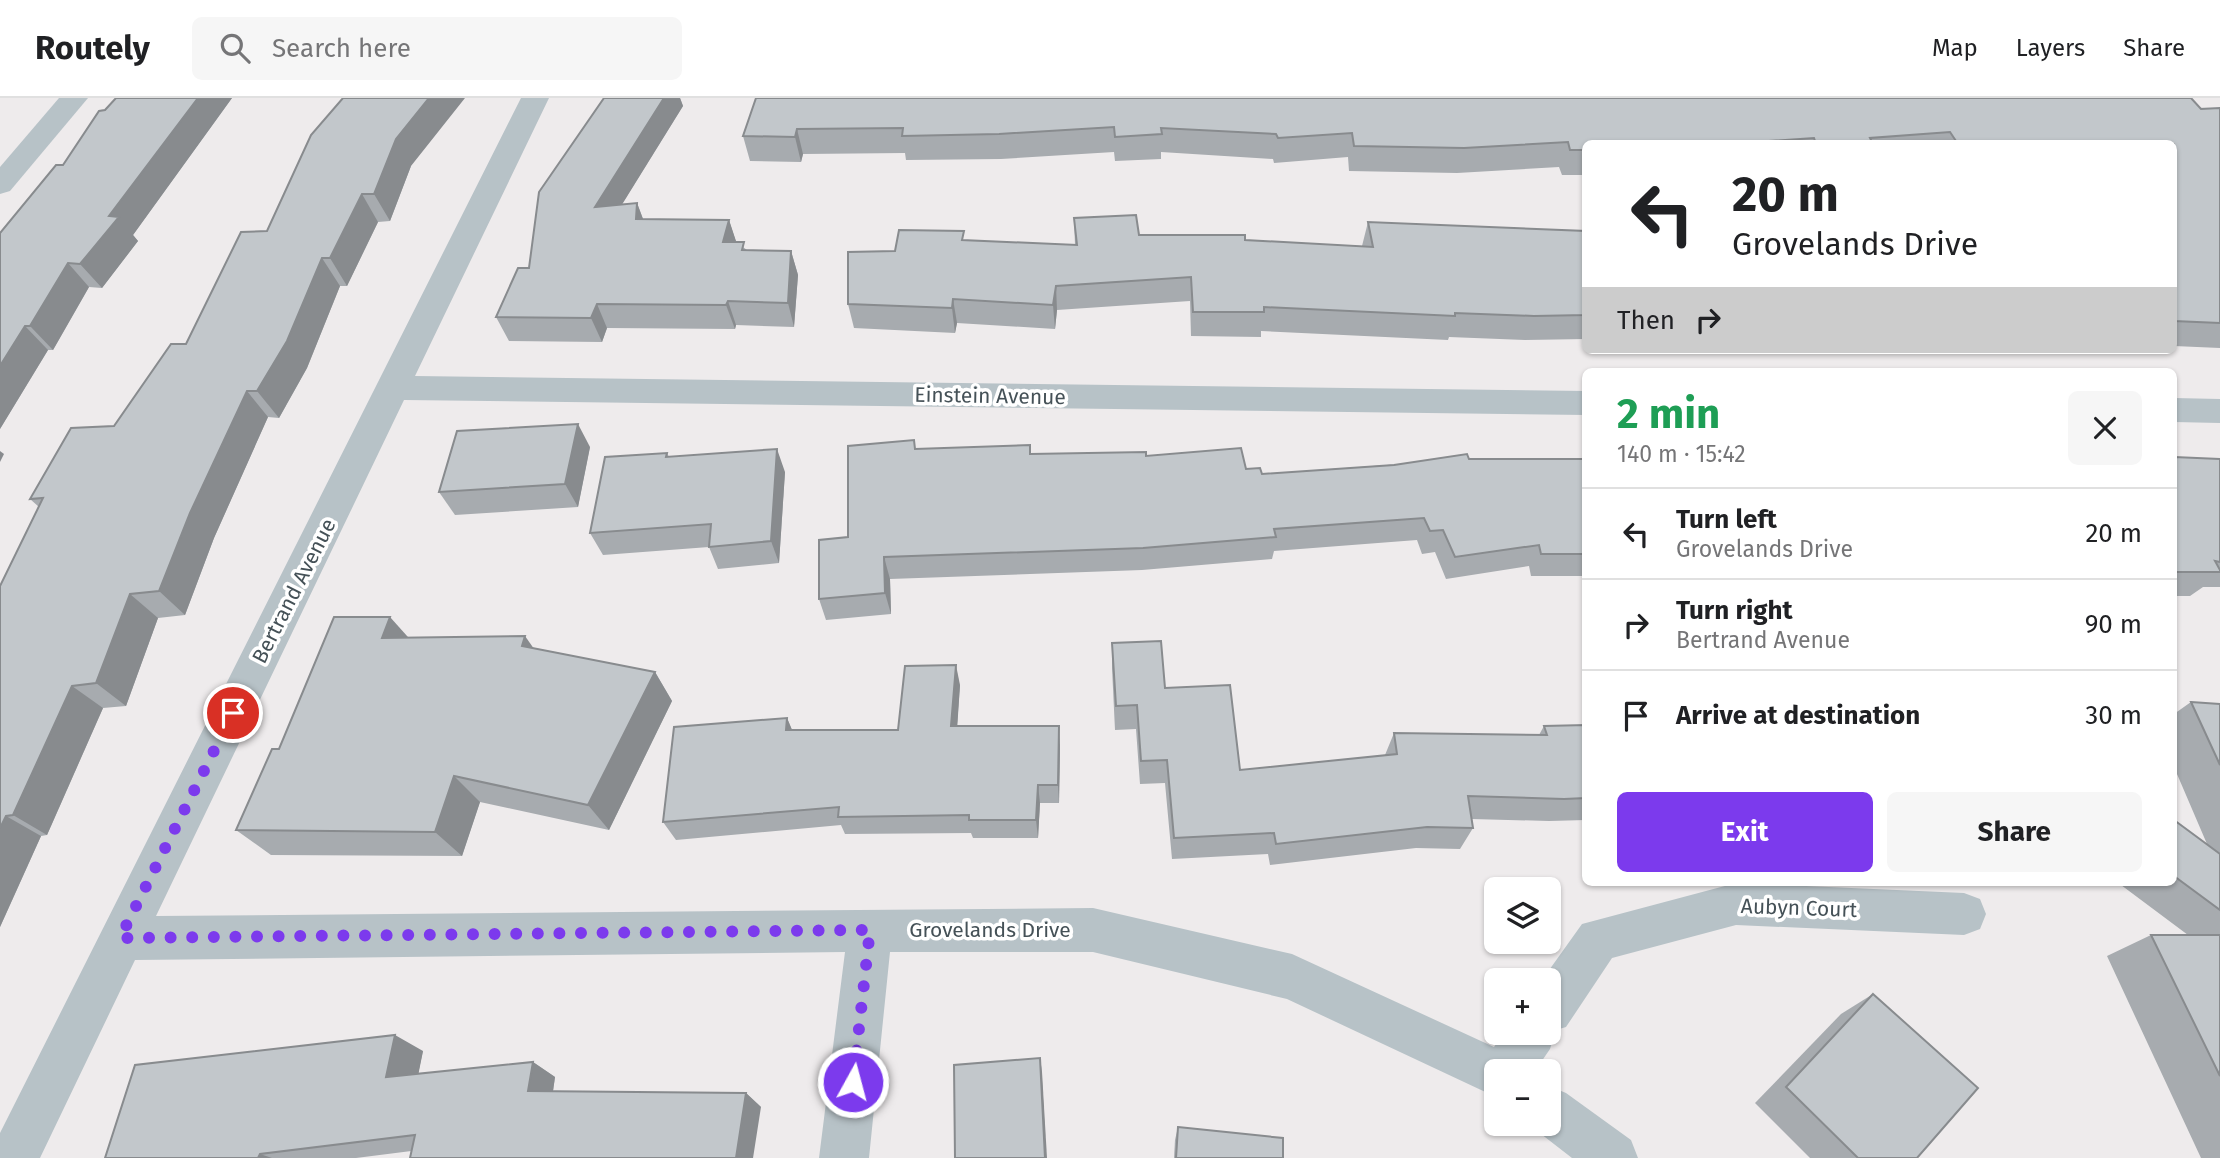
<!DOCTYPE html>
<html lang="en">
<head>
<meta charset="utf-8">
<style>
  body { margin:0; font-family:"Fira Sans",sans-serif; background:#f6f6f6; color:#202124; height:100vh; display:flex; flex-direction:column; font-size:26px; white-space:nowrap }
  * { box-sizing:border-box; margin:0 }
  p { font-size:23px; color:#757577 }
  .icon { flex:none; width:38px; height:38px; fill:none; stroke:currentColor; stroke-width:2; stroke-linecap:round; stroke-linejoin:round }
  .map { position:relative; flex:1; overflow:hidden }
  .drawer { position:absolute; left:1582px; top:270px; width:595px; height:518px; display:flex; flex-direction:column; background:#fff; border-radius:10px; box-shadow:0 2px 5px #0004 }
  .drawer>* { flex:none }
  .top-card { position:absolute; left:1582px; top:42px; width:595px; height:214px; border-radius:10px; box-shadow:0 2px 5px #0004; background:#fff; color:#202124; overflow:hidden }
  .buttons { position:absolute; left:1484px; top:779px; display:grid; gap:14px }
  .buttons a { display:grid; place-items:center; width:77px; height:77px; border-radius:10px; background:#fff; box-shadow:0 2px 5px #0004; font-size:35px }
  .pin { position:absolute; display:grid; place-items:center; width:60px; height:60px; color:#fff; margin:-30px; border:4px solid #fff; border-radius:50%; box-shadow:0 2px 7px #0007 }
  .me { position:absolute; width:77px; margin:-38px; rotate:7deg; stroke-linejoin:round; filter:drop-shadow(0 0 5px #0008) }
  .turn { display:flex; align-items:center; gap:24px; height:147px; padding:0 35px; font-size:32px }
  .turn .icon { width:91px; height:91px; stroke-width:2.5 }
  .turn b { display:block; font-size:49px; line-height:60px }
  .then { display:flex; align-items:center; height:66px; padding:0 35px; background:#0003; gap:14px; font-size:26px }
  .round { display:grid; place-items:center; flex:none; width:74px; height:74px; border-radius:10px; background:#f6f6f6 }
  .head { display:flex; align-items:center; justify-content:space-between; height:119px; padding:0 35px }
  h1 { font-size:42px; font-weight:700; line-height:52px; color:#1e9e55 }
  .cta { display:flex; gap:14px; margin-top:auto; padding:14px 35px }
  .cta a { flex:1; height:80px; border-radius:10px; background:#7c3aed; color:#fff; font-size:28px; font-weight:700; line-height:80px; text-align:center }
  .cta a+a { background:#f6f6f6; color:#202124 }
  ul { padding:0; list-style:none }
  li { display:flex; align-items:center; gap:21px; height:91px; padding:0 35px; border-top:2px solid #e0e0e0 }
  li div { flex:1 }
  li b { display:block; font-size:26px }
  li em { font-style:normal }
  header { display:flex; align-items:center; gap:42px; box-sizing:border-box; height:98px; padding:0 35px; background:#fff; border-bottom:2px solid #e0e0e0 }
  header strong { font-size:33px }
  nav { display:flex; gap:38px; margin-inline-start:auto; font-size:24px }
  .search { width:490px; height:63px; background:#f6f6f6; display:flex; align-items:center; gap:18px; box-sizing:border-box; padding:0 24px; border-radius:10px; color:#757577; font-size:26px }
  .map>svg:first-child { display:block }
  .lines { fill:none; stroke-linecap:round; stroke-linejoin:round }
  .minor { fill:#b7c2c7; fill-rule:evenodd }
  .wall { fill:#a7abaf }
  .shaded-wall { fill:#888b8e }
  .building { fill:#c2c7cb; stroke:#888b8e; stroke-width:2 }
  .route { stroke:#7c3aed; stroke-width:12; stroke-dasharray:0 21.6 }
  .labels { text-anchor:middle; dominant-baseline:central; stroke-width:7; stroke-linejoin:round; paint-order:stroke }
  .street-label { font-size:21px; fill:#455157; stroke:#fff }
</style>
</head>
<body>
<header>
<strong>Routely</strong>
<div class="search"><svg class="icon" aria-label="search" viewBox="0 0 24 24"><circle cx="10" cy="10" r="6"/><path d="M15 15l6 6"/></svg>Search here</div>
<nav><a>Map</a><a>Layers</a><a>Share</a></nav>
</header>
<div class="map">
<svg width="2220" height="1060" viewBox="0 0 2220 1060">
  <rect width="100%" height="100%" fill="#eeebec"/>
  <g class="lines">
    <g class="minor">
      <path d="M 59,0 L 88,0 L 10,93 L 0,96 L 0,69 Z"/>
      <path d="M 521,0 L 549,0 L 415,278 L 1586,293 L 1586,317 L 404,302 L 156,818 L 1093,810 L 1292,856 L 1494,949 L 1504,934 L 1549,934 L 1549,882 L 1542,882 L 1582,826 L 1736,785 L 1964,795 L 1980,801 L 1986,816 L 1980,831 L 1964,837 L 1736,827 L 1612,860 L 1566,929 L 1556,932 L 1550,951 L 1535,973 L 1496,973 L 1496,999 L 1287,901 L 1093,854 L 890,854 L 869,1060 L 819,1060 L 845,854 L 135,862 L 40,1060 L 0,1060 L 0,1035 Z"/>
      <path d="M 2174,300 L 2220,301 L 2220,325 L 2174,324 Z"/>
      <path d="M 1549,988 L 1566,995 L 1631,1042 L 1638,1060 L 1572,1060 L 1532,1029 L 1530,1026 L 1549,1026 Z"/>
    </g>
  </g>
  <g class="wall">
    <path d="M 116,0 L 232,0 L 133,137 L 138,143 L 102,190 L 89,189 L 53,252 L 48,252 L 0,331 L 63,67 Z"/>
    <path d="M 604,0 L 680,0 L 683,8 L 622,106 L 637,105 L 643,121 L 729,122 L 736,144 L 747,152 L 791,153 L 798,177 L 794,229 L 736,227 L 735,231 L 607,230 L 602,244 L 509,243 L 496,219 L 529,170 Z"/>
    <path d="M 756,0 L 2220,10 L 2220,250 L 2174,248 L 2174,46 L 1586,46 L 1586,241 L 1525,242 L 1449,239 L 1448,242 L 1261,233 L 1261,239 L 1191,238 L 1190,203 L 1057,212 L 1055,231 L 957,225 L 955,235 L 854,230 L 848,206 L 895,153 L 965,142 L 1075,147 L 1074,120 L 1139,137 L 1362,148 L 1368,124 L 1583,133 L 1583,77 L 1562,77 L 1559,69 L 1457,75 L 1349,73 L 1348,59 L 1274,65 L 1273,61 L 1161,54 L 1161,61 L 1115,63 L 1114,54 L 1001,61 L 906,62 L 905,55 L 803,56 L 801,64 L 750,63 L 743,38 Z"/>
    <path d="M 411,68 L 390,123 L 378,124 L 347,188 L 340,188 L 307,270 L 279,320 L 268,319 L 214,440 L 185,517 L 158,520 L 126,608 L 103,610 L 47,737 L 41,738 L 0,829 L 0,488 L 39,409 L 30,401 L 114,328 L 186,246 L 267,133 Z"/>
    <path d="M 590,349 L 578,409 L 455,417 L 439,394 Z"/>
    <path d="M 916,351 L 1030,356 L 1146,358 L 1246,371 L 1262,376 L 1469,361 L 1586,361 L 1586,478 L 1531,478 L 1529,468 L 1446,481 L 1435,454 L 1422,456 L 1417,442 L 1274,453 L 1272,461 L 1142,472 L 890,481 L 891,516 L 826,522 L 819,501 L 848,439 Z"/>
    <path d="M 667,355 L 669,359 L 785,374 L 779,465 L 718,471 L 709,449 L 603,457 L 590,435 Z"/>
    <path d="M 2174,359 L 2220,361 L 2220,489 L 2203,489 L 2190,498 L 2174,498 Z"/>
    <path d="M 409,540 L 534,550 L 655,574 L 672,603 L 609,732 L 480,704 L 462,758 L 271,757 L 236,732 L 279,651 Z"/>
    <path d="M 1112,545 L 1165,590 L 1240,672 L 1385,657 L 1394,635 L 1539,637 L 1544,628 L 1586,627 L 1586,722 L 1549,723 L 1472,721 L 1473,730 L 1460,751 L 1416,750 L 1270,767 L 1268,756 L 1172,761 L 1165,685 L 1140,686 L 1136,631 L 1115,632 L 1112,570 Z"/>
    <path d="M 960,587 L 957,628 L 1060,647 L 1059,705 L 1040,705 L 1038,740 L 973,740 L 971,735 L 845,736 L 841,727 L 676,742 L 663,724 L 787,620 L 792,632 L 898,632 Z"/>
    <path d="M 2191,604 L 2220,606 L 2220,1060 L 2201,1060 L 2107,858 L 2151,837 L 2188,837 L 2117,784 L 2174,784 L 2174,722 L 2207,746 L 2174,669 L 2174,616 Z"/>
    <path d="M 1873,896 L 1917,1060 L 1810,1060 L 1755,1005 L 1841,916 Z"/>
    <path d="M 423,953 L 418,976 L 533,964 L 555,979 L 553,993 L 746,995 L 761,1009 L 356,1060 L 105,1060 Z"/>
    <path d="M 1178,1029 L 1283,1060 L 1174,1060 L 1175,1042 Z"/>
  </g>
  <g class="shaded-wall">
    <path d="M 198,0 L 232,0 L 133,137 L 138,143 L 102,190 L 80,166 L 109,118 Z"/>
    <path d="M 429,0 L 465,0 L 411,68 L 390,123 L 374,96 L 396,41 Z"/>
    <path d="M 664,0 L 680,0 L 683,8 L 605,134 L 595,109 Z"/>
    <path d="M 797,31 L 803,56 L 801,64 L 795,39 Z"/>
    <path d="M 362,96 L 378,124 L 347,188 L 330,160 Z"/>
    <path d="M 637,105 L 646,129 L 636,121 Z"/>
    <path d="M 729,122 L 737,146 L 723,144 Z"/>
    <path d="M 791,153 L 798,177 L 794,229 L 788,205 Z"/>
    <path d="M 322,160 L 340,188 L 307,270 L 279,320 L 257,293 Z"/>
    <path d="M 68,165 L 89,189 L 53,252 L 30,228 Z"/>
    <path d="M 1056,188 L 1057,212 L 1055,231 L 1053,207 Z"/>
    <path d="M 953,201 L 957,225 L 955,235 L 952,210 Z"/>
    <path d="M 728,203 L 736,227 L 735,231 L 726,207 Z"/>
    <path d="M 597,206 L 607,230 L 602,244 L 591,220 Z"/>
    <path d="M 25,228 L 48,252 L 0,331 L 0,268 Z"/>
    <path d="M 247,293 L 268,319 L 214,440 L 185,517 L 159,493 L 190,415 Z"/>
    <path d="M 578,326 L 590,349 L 578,409 L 565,386 Z"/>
    <path d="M 777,351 L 785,374 L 779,465 L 771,443 Z"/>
    <path d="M 0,353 L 4,356 L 0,364 Z"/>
    <path d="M 884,459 L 890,481 L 891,516 L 885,495 Z"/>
    <path d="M 130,496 L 158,520 L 126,608 L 96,585 Z"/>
    <path d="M 390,519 L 416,548 L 382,540 Z"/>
    <path d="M 525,538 L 546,568 L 522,548 Z"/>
    <path d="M 956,567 L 960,587 L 956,647 L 951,628 Z"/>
    <path d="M 655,574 L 672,603 L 609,732 L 588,707 Z"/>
    <path d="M 72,588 L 103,610 L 47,737 L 13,717 Z"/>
    <path d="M 787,620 L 795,639 L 786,632 Z"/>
    <path d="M 1059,628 L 1060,647 L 1059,705 L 1058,687 Z"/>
    <path d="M 454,678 L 480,704 L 462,758 L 435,734 Z"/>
    <path d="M 1038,687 L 1040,705 L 1038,740 L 1036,722 Z"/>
    <path d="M 6,718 L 41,738 L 0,829 L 0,730 Z"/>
    <path d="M 395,937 L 423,953 L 415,993 L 386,979 Z"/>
    <path d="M 1040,960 L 1042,974 L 1047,1060 L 1045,1060 Z"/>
    <path d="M 533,964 L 555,979 L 551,1007 L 528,993 Z"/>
    <path d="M 746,995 L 761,1009 L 753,1060 L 736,1060 Z"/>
    <path d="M 260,1056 L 272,1060 L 258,1060 Z"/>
  </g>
  <g class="building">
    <path d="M 116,0 L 198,0 L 109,118 L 119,119 L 80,166 L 68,165 L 30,228 L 25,228 L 0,268 L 0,135 L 56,67 L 63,67 L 99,13 L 105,12 Z"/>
    <path d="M 343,0 L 429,0 L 396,41 L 374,96 L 362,96 L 330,160 L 322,160 L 287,243 L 257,293 L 247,293 L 190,415 L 159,493 L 130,496 L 96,585 L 72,588 L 13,717 L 6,718 L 0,730 L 0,488 L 43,400 L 30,401 L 71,330 L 114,328 L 171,246 L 186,246 L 241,134 L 267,133 L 311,37 Z"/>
    <path d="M 604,0 L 664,0 L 595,109 L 637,105 L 636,121 L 729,122 L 723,144 L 744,144 L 742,152 L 791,153 L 788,205 L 728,203 L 726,207 L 597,206 L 591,220 L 496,219 L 518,170 L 529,170 L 539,94 Z"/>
    <path d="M 756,0 L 2191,0 L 2201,11 L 2220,10 L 2220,225 L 2174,223 L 2174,46 L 1958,46 L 1950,34 L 1870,40 L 1873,46 L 1816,46 L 1814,40 L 1724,46 L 1626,46 L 1610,44 L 1610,46 L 1586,46 L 1586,52 L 1570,52 L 1568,44 L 1464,50 L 1354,48 L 1352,35 L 1278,40 L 1276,36 L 1161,30 L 1162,36 L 1115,39 L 1114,29 L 999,36 L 902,38 L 903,30 L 797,31 L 795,39 L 743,38 Z"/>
    <path d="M 1136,117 L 1139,137 L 1245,137 L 1245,142 L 1373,149 L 1368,124 L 1586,133 L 1586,217 L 1534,218 L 1455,215 L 1455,218 L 1264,209 L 1264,214 L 1193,214 L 1191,179 L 1056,188 L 1053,207 L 953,201 L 952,210 L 848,206 L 848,154 L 895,153 L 899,132 L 964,133 L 962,142 L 1077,147 L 1074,120 Z"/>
    <path d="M 578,326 L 565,386 L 439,394 L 457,333 Z"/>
    <path d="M 914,342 L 915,351 L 1030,347 L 1030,356 L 1146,354 L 1146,358 L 1241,350 L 1246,371 L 1260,370 L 1262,376 L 1394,367 L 1467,356 L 1469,361 L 1586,361 L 1586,456 L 1541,456 L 1539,447 L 1455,459 L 1443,432 L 1430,433 L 1424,420 L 1274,431 L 1276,439 L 1143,450 L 884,459 L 885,495 L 819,501 L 819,442 L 848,439 L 848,348 Z"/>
    <path d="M 777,351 L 771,443 L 709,449 L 711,426 L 590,435 L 605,359 L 667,355 L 666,359 Z"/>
    <path d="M 2174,359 L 2220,361 L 2220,464 L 2215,463 L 2220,472 L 2220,474 L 2174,474 Z"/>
    <path d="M 334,519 L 390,519 L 382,540 L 525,538 L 522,548 L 655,574 L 588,707 L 454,678 L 435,734 L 236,732 L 272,651 L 279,651 Z"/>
    <path d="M 1161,543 L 1165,590 L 1230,587 L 1240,672 L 1397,656 L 1394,635 L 1547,637 L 1544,628 L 1586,627 L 1586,700 L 1564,701 L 1468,698 L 1473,730 L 1427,729 L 1276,746 L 1274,735 L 1174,740 L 1167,662 L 1141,663 L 1137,607 L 1116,608 L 1112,545 Z"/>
    <path d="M 956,567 L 951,628 L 1059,628 L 1058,687 L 1038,687 L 1036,722 L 969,722 L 969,717 L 838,719 L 839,709 L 663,724 L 674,629 L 787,620 L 786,632 L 898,632 L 905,568 Z"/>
    <path d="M 2191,604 L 2220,606 L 2220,667 Z"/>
    <path d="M 2174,722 L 2220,756 L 2220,812 L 2174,778 Z"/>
    <path d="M 2151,837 L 2220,837 L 2220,978 Z"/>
    <path d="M 1873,896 L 1978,990 L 1917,1060 L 1858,1060 L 1786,989 Z"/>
    <path d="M 395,937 L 386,979 L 533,964 L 528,993 L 746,995 L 736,1060 L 410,1060 L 415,1037 L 260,1056 L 258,1060 L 105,1060 L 135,967 Z"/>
    <path d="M 1040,960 L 1045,1060 L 955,1060 L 954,967 Z"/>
    <path d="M 1178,1029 L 1283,1040 L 1283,1060 L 1176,1060 Z"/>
  </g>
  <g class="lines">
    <path class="route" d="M 233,615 L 120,840 L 870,832 L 853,984"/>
  </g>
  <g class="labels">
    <g class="street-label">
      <text transform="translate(990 298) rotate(1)">Einstein Avenue</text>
      <text transform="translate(294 493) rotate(-63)">Bertrand Avenue</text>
      <text transform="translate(1799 810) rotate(2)">Aubyn Court</text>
      <text x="990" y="832">Grovelands Drive</text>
    </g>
  </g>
</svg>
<div class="buttons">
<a><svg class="icon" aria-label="layers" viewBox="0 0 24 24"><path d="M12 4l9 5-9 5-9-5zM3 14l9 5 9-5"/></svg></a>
<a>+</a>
<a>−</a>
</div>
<div class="pin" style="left:233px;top:615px;background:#d93025"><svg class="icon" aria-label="arrive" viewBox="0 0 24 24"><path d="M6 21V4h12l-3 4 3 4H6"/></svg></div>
<svg class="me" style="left:853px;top:984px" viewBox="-20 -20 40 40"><circle r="17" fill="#7c3aed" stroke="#fff" stroke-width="3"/><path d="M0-11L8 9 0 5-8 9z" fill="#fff"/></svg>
<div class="top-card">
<div class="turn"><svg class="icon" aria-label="left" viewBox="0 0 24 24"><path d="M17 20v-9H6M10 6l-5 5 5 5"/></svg><div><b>20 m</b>Grovelands Drive</div></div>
<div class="then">Then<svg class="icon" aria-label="right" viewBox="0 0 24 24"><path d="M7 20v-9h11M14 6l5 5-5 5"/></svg></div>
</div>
<section class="drawer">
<div class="head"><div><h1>2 min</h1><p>140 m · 15:42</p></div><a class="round"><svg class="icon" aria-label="close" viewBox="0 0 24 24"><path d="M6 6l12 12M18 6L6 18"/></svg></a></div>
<ul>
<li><svg class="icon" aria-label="left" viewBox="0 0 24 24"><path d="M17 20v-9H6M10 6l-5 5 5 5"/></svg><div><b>Turn left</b><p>Grovelands Drive</p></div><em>20 m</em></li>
<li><svg class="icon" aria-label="right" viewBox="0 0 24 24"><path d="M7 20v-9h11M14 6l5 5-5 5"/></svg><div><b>Turn right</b><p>Bertrand Avenue</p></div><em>90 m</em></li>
<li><svg class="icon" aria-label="arrive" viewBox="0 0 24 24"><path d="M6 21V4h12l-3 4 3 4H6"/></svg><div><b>Arrive at destination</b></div><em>30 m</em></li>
</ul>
<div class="cta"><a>Exit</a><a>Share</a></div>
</section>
</div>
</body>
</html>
